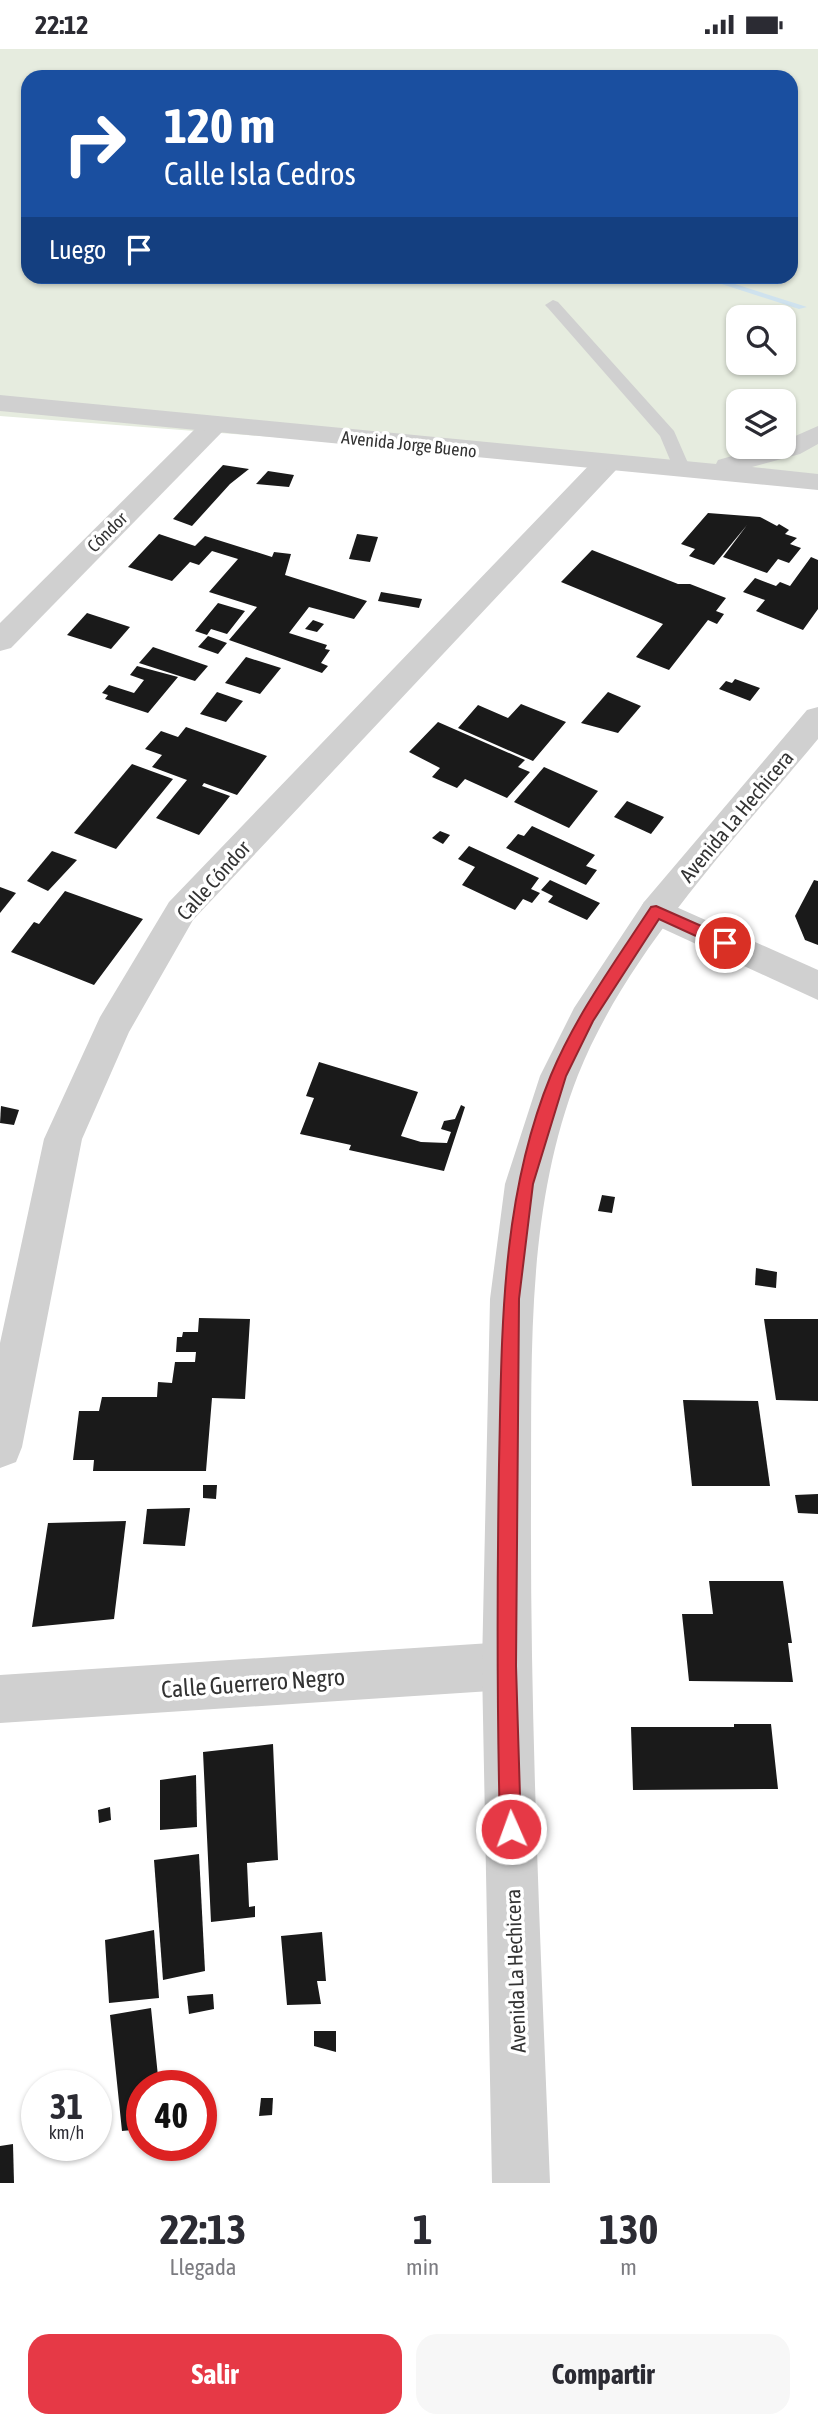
<!DOCTYPE html>
<html lang="es">
<head>
<meta charset="utf-8">
<style>
  body { margin:0; font-family:"Asap Condensed",sans-serif; background:#f7f7f7; color:#2b2b33; height:100vh; display:flex; flex-direction:column; font-size:26px; white-space:nowrap }
  * { box-sizing:border-box; margin:0 }
  p { font-size:23px; color:#7c7c81 }
  .icon { flex:none; width:38px; height:38px; fill:none; stroke:currentColor; stroke-width:2; stroke-linecap:round; stroke-linejoin:round }
  .map { position:relative; height:2134px; overflow:hidden }
  .sheet { display:flex; flex-direction:column; background:#fff; flex:1 }
  .sheet>* { flex:none }
  .top-card { position:absolute; left:21px; top:21px; width:777px; height:214px; border-radius:21px; box-shadow:0 2px 5px #0004; background:#1a4fa0; color:#fff; overflow:hidden }
  .fabs { position:absolute; left:726px; top:256px; display:grid; gap:14px }
  .fabs a { display:grid; place-items:center; width:70px; height:70px; border-radius:14px; background:#fff; box-shadow:0 2px 5px #0004; font-size:35px }
  .speed { position:absolute; left:21px; top:2021px; display:flex; gap:14px; font-size:35px; font-weight:700; text-align:center }
  .speed>* { display:grid; place-content:center; width:91px; height:91px; border-radius:50%; background:#fff; box-shadow:0 2px 5px #0004; line-height:1 }
  .speed small { font-size:18px; font-weight:400 }
  .speed .limit { border:10px solid #d22; background:#fff; color:#111 }
  .pin { position:absolute; display:grid; place-items:center; width:60px; height:60px; color:#fff; margin:-30px; border:4px solid #fff; border-radius:50%; box-shadow:0 2px 7px #0007 }
  .me { position:absolute; width:77px; margin:-38px; rotate:358deg; stroke-linejoin:round; filter:drop-shadow(0 0 5px #0008) }
  .turn { display:flex; align-items:center; gap:24px; height:147px; padding:0 28px; font-size:32px }
  .turn .icon { width:91px; height:91px; stroke-width:2.5 }
  .turn b { display:block; font-size:49px; line-height:60px }
  .then { display:flex; align-items:center; height:66px; padding:0 28px; background:#0003; gap:14px; font-size:26px }
  .eta { display:flex; justify-content:space-evenly; align-items:center; height:119px; text-align:center }
  .eta b { font-size:42px; font-weight:700; line-height:49px }
  .primary-button { display:flex; gap:14px; margin-top:auto; padding:14px 28px }
  .primary-button a { flex:1; height:80px; border-radius:21px; background:#e63946; color:#fff; font-size:28px; font-weight:700; line-height:80px; text-align:center }
  .primary-button a+a { background:#f7f7f7; color:#2b2b33 }
  .status { display:flex; justify-content:space-between; align-items:center; height:49px; padding:0 35px; background:#fff; direction:ltr }
  .status svg { height:19px; fill:currentColor }
  .map>svg:first-child { display:block }
  .green { fill:#e6ecdf; fill-rule:evenodd }
  .lines { fill:none; stroke-linecap:round; stroke-linejoin:round }
  .stream { fill:#cfe2ee; fill-rule:evenodd }
  .building { fill:#1a1a1a }
  .service { fill:#d0d0d0; fill-rule:evenodd }
  .minor { fill:#d0d0d0; fill-rule:evenodd }
  .tertiary { fill:#d0d0d0; fill-rule:evenodd }
  .route { fill:#e63946; stroke:#96252e; stroke-width:2 }
  .labels { text-anchor:middle; dominant-baseline:central; stroke-width:7; stroke-linejoin:round; paint-order:stroke }
  .far-street-label { font-size:18px; fill:#333; stroke:#fff }
  .street-label { font-size:21px; fill:#333; stroke:#fff }
  .near-street-label { font-size:24px; fill:#333; stroke:#fff }
</style>
</head>
<body>
<div class="status"><b>22:12</b><svg viewBox="0 0 49 12"><path d="M0 12V9h3v3zM5 12V6h3v6zM10 12V3h3v9zM15 12V0h3v12zM26 1h20v11H26zM47 4h2v5h-2z"/></svg></div>
<div class="map">
<svg width="818" height="2134" viewBox="0 0 818 2134">
  <rect width="100%" height="100%" fill="#fff"/>
  <path class="green" d="M 0,0 L 818,0 L 818,430 L 0,367 ZM 28,28 L 791,28 L 791,228 L 28,228 ZM 738,268 L 784,268 L 784,313 L 738,313 ZM 738,352 L 784,352 L 784,397 L 738,397 Z"/>
  <g class="lines">
    <path class="stream" d="M 700,228 L 713,228 L 807,258 L 799,260 Z"/>
  </g>
  <g class="building">
    <path d="M 223,416 L 249,420 L 230,435 L 192,477 L 173,470 Z"/>
    <path d="M 268,422 L 294,426 L 289,438 L 256,435 Z"/>
    <path d="M 708,464 L 760,468 L 777,477 L 779,475 L 789,481 L 785,485 L 797,489 L 790,495 L 801,499 L 789,514 L 778,510 L 767,524 L 723,508 L 747,476 L 714,516 L 689,507 L 695,500 L 681,495 Z"/>
    <path d="M 159,485 L 195,497 L 205,487 L 272,508 L 274,503 L 291,505 L 285,526 L 367,552 L 354,570 L 309,558 L 289,584 L 327,596 L 325,600 L 330,601 L 321,614 L 328,617 L 322,624 L 229,591 L 257,558 L 209,543 L 238,510 L 212,502 L 199,516 L 190,513 L 172,532 L 128,518 Z"/>
    <path d="M 357,485 L 378,488 L 370,513 L 349,510 Z"/>
    <path d="M 592,501 L 678,535 L 690,535 L 726,549 L 716,562 L 724,565 L 717,575 L 708,571 L 669,621 L 636,608 L 663,575 L 561,533 Z"/>
    <path d="M 811,508 L 818,511 L 818,560 L 803,581 L 756,562 L 765,551 L 743,543 L 755,529 L 776,537 L 780,533 L 790,537 Z"/>
    <path d="M 381,543 L 422,550 L 419,559 L 378,552 Z"/>
    <path d="M 218,554 L 245,562 L 227,585 L 211,580 L 207,586 L 195,582 Z"/>
    <path d="M 87,564 L 130,578 L 111,600 L 67,586 Z"/>
    <path d="M 313,571 L 324,575 L 317,583 L 305,580 Z"/>
    <path d="M 208,587 L 227,594 L 218,605 L 198,598 Z"/>
    <path d="M 153,598 L 208,617 L 195,632 L 139,614 Z"/>
    <path d="M 246,608 L 281,619 L 260,645 L 225,634 Z"/>
    <path d="M 137,617 L 178,628 L 148,664 L 105,650 L 108,646 L 102,644 L 109,636 L 134,644 L 144,631 L 130,626 Z"/>
    <path d="M 735,630 L 760,639 L 750,652 L 719,640 L 726,632 L 732,634 Z"/>
    <path d="M 217,643 L 243,652 L 226,673 L 200,665 Z"/>
    <path d="M 608,643 L 641,657 L 618,684 L 581,674 Z"/>
    <path d="M 521,655 L 566,673 L 533,712 L 458,679 L 478,656 L 508,669 Z"/>
    <path d="M 438,673 L 525,711 L 518,718 L 530,723 L 507,749 L 465,730 L 457,739 L 432,728 L 440,719 L 409,703 Z"/>
    <path d="M 186,678 L 267,707 L 237,746 L 204,734 L 202,737 L 230,747 L 199,786 L 156,769 L 187,731 L 152,718 L 162,706 L 145,700 L 161,682 L 178,688 Z"/>
    <path d="M 132,715 L 173,730 L 116,800 L 74,784 Z"/>
    <path d="M 544,718 L 598,742 L 569,779 L 514,753 Z"/>
    <path d="M 627,752 L 664,768 L 651,785 L 614,768 Z"/>
    <path d="M 532,777 L 595,806 L 586,817 L 597,821 L 586,836 L 506,799 L 518,785 L 524,787 Z"/>
    <path d="M 440,782 L 450,786 L 443,795 L 432,789 Z"/>
    <path d="M 469,797 L 539,829 L 531,840 L 540,844 L 532,854 L 523,850 L 515,861 L 462,836 L 475,818 L 458,810 Z"/>
    <path d="M 52,802 L 77,811 L 48,842 L 27,832 Z"/>
    <path d="M 550,831 L 600,854 L 587,871 L 548,853 L 553,847 L 541,841 Z"/>
    <path d="M 814,831 L 818,832 L 818,896 L 805,891 L 795,867 Z"/>
    <path d="M 0,838 L 16,844 L 0,864 Z"/>
    <path d="M 65,842 L 143,870 L 94,936 L 11,903 L 34,873 L 39,875 Z"/>
    <path d="M 319,1013 L 418,1043 L 401,1087 L 421,1093 L 447,1094 L 451,1083 L 441,1080 L 444,1072 L 455,1070 L 461,1056 L 465,1058 L 444,1122 L 349,1101 L 351,1096 L 300,1085 L 314,1049 L 306,1047 Z"/>
    <path d="M 1,1057 L 19,1061 L 14,1076 L 0,1074 Z"/>
    <path d="M 602,1146 L 615,1148 L 612,1164 L 598,1162 Z"/>
    <path d="M 756,1219 L 777,1223 L 776,1239 L 755,1236 Z"/>
    <path d="M 199,1269 L 250,1270 L 245,1350 L 212,1349 L 206,1422 L 93,1422 L 94,1411 L 73,1411 L 79,1362 L 99,1362 L 102,1348 L 157,1348 L 158,1333 L 172,1334 L 175,1313 L 195,1313 L 196,1303 L 176,1303 L 177,1288 L 182,1288 L 183,1283 L 198,1283 Z"/>
    <path d="M 764,1270 L 818,1270 L 818,1352 L 776,1351 Z"/>
    <path d="M 683,1351 L 758,1352 L 770,1437 L 692,1437 Z"/>
    <path d="M 203,1436 L 217,1436 L 216,1450 L 203,1449 Z"/>
    <path d="M 818,1445 L 818,1465 L 798,1464 L 795,1446 Z"/>
    <path d="M 190,1459 L 185,1497 L 143,1495 L 147,1460 Z"/>
    <path d="M 126,1472 L 114,1570 L 32,1578 L 48,1474 Z"/>
    <path d="M 709,1532 L 783,1532 L 792,1594 L 788,1594 L 793,1633 L 689,1632 L 682,1565 L 713,1565 Z"/>
    <path d="M 734,1675 L 771,1675 L 778,1740 L 633,1741 L 631,1678 L 734,1678 Z"/>
    <path d="M 273,1695 L 278,1811 L 247,1814 L 249,1858 L 255,1857 L 255,1868 L 211,1873 L 203,1703 Z"/>
    <path d="M 196,1726 L 197,1778 L 160,1781 L 160,1731 Z"/>
    <path d="M 110,1758 L 111,1771 L 99,1774 L 98,1761 Z"/>
    <path d="M 199,1805 L 205,1922 L 163,1931 L 154,1811 Z"/>
    <path d="M 154,1881 L 159,1949 L 109,1954 L 105,1891 Z"/>
    <path d="M 322,1883 L 326,1932 L 317,1932 L 321,1955 L 287,1956 L 281,1887 Z"/>
    <path d="M 213,1945 L 214,1960 L 189,1965 L 187,1947 Z"/>
    <path d="M 151,1959 L 159,2037 L 142,2037 L 142,2080 L 122,2082 L 110,1966 Z"/>
    <path d="M 314,1982 L 336,1982 L 336,2003 L 314,1997 Z"/>
    <path d="M 261,2049 L 273,2049 L 272,2066 L 259,2067 Z"/>
    <path d="M 13,2095 L 14,2134 L 0,2134 L 0,2097 Z"/>
  </g>
  <g class="lines">
    <path class="service" d="M 553,251 L 558,253 L 674,382 L 691,421 L 688,425 L 676,425 L 660,387 L 548,259 L 545,256 Z"/>
    <g class="minor">
      <path d="M 215,367 L 224,369 L 228,375 L 224,381 L 11,599 L 0,602 L 0,574 L 206,369 Z"/>
      <path d="M 606,407 L 616,409 L 619,415 L 616,421 L 193,871 L 129,983 L 82,1090 L 22,1398 L 16,1413 L 0,1419 L 0,1294 L 44,1090 L 100,968 L 169,853 L 596,409 Z"/>
      <path d="M 656,849 L 818,921 L 818,951 L 644,871 L 639,862 L 644,853 Z"/>
      <path d="M 506,1593 L 523,1600 L 530,1617 L 523,1634 L 506,1641 L 0,1674 L 0,1626 Z"/>
    </g>
    <g class="tertiary">
      <path d="M 0,346 L 716,415 L 718,411 L 768,397 L 784,397 L 784,392 L 818,377 L 818,395 L 800,405 L 752,418 L 818,425 L 818,441 L 0,362 Z"/>
      <path d="M 818,658 L 818,690 C 735,790 626,905 578,1026 C 525,1162 532,1307 531,1451 C 530,1679 541,1906 550,2134 L 492,2134 L 482,1617 L 490,1250 L 505,1135 L 540,1027 L 574,959 L 644,853 L 807,661 Z"/>
    </g>
  </g>
  <path class="route" d="M 656,857 L 731,890 L 733,894 L 725,900 L 720,898 L 659,870 L 593,972 L 566,1027 L 533,1135 L 519,1250 L 516,1617 L 521,1780 L 518,1788 L 511,1791 L 503,1788 L 500,1780 C 497,1659 497,1538 499,1416 C 502,1284 500,1150 551,1026 C 576,966 615,913 651,858 Z"/>
  <g class="labels">
    <g class="far-street-label">
      <text transform="translate(409 395) rotate(6)">Avenida Jorge Bueno</text>
      <text transform="translate(107 483) rotate(-45)">Cóndor</text>
    </g>
    <g class="street-label">
      <text transform="translate(736 767) rotate(-50)">Avenida La Hechicera</text>
      <text transform="translate(213 831) rotate(-48)">Calle Cóndor</text>
      <text transform="translate(515 1922) rotate(-92)">Avenida La Hechicera</text>
    </g>
    <g class="near-street-label">
      <text transform="translate(253 1634) rotate(-4)">Calle Guerrero Negro</text>
    </g>
  </g>
</svg>
<div class="fabs">
<a><svg class="icon" aria-label="search" viewBox="0 0 24 24"><circle cx="10" cy="10" r="6"/><path d="M15 15l6 6"/></svg></a>
<a><svg class="icon" aria-label="layers" viewBox="0 0 24 24"><path d="M12 4l9 5-9 5-9-5zM3 14l9 5 9-5"/></svg></a>
</div>
<div class="speed"><div>31<small>km/h</small></div><div class="limit">40</div></div>
<div class="pin" style="left:725px;top:894px;background:#d93025"><svg class="icon" aria-label="arrive" viewBox="0 0 24 24"><path d="M6 21V4h12l-3 4 3 4H6"/></svg></div>
<svg class="me" style="left:511px;top:1780px" viewBox="-20 -20 40 40"><circle r="17" fill="#e63946" stroke="#fff" stroke-width="3"/><path d="M0-11L8 9 0 5-8 9z" fill="#fff"/></svg>
<div class="top-card">
<div class="turn"><svg class="icon" aria-label="right" viewBox="0 0 24 24"><path d="M7 20v-9h11M14 6l5 5-5 5"/></svg><div><b>120 m</b>Calle Isla Cedros</div></div>
<div class="then">Luego<svg class="icon" aria-label="arrive" viewBox="0 0 24 24"><path d="M6 21V4h12l-3 4 3 4H6"/></svg></div>
</div>
</div>
<section class="sheet">
<div class="eta">
<div><b>22:13</b><p>Llegada</p></div>
<div><b>1</b><p>min</p></div>
<div><b>130</b><p>m</p></div>
</div>
<div class="primary-button"><a>Salir</a><a>Compartir</a></div>
</section>
</body>
</html>
